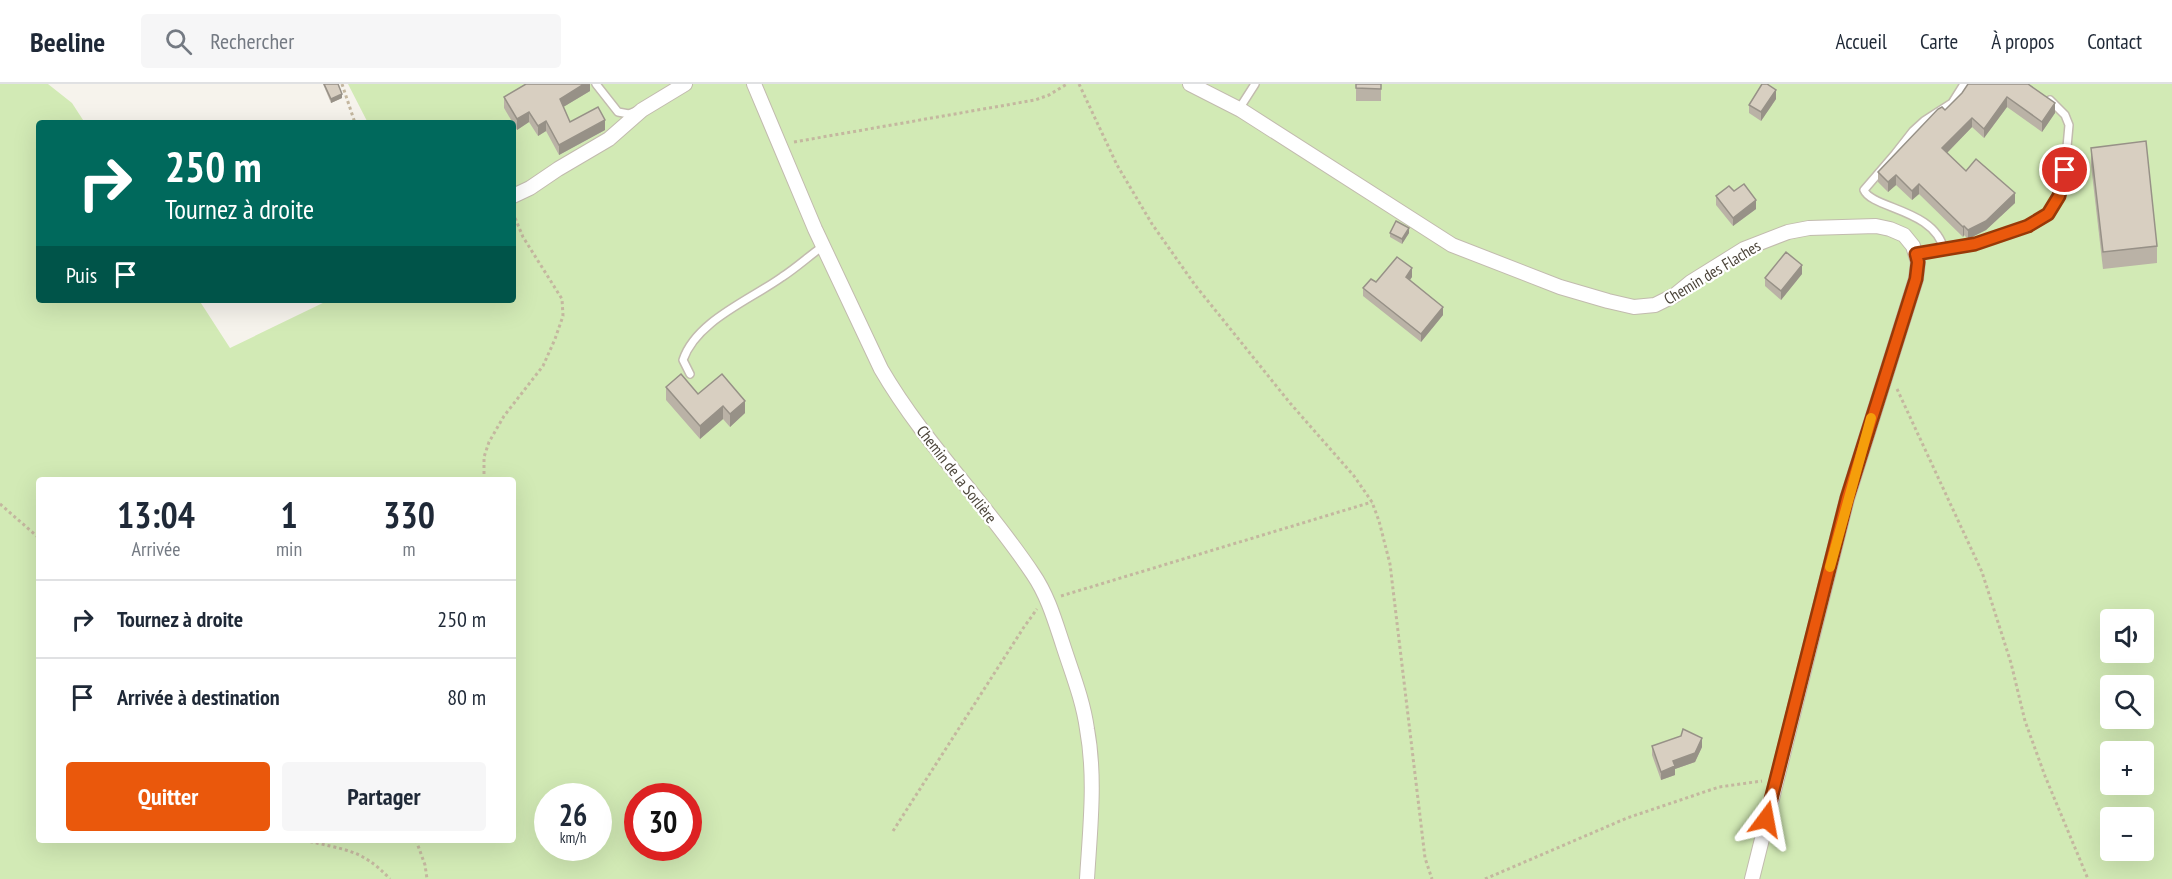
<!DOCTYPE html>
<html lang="fr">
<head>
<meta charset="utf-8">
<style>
  body { margin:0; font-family:"PT Sans Narrow",sans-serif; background:#f6f6f7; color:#1f2937; height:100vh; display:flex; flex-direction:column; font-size:22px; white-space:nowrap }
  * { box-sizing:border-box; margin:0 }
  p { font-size:20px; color:#747a83 }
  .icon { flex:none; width:33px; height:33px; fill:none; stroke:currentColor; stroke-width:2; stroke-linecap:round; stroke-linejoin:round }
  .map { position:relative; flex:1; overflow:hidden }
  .drawer { position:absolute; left:36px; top:393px; width:480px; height:366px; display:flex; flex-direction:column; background:#fff; border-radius:6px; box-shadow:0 6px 24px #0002 }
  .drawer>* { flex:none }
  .top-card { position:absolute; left:36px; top:36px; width:480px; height:183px; border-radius:6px; box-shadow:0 6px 24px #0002; background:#00695c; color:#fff; overflow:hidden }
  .controls { position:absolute; left:2100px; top:525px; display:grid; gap:12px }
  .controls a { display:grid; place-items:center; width:54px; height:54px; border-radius:6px; background:#fff; box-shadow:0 6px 24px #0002; font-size:30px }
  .speed { position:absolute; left:534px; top:699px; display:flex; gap:12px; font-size:30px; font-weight:700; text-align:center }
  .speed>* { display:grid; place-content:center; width:78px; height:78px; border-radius:50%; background:#fff; box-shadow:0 6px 24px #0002; line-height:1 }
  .speed small { font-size:15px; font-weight:400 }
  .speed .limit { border:9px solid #d22; background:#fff; color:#111 }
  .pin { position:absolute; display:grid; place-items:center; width:51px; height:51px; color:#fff; margin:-26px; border:3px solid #fff; border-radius:50%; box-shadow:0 2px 6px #0007 }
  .me { position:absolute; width:66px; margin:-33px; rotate:13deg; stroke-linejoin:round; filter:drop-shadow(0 0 4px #0008) }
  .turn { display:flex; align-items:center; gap:21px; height:126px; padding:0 30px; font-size:27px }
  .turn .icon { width:78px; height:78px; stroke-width:2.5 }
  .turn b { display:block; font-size:42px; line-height:51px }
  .then { display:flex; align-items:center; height:57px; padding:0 30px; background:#0003; gap:12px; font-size:22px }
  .eta { display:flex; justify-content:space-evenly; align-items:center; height:102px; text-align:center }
  .eta b { font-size:36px; font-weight:800; line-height:42px }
  .cta { display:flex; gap:12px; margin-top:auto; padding:12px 30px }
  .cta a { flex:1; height:69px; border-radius:6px; background:#ea580c; color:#fff; font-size:24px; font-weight:800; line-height:69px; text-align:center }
  .cta a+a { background:#f6f6f7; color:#1f2937 }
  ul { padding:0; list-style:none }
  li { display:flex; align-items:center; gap:18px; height:78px; padding:0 30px; border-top:2px solid #e0e1e3 }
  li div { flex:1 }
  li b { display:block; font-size:22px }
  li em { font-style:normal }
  header { display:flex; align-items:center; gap:36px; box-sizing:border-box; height:84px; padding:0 30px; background:#fff; border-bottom:2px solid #e0e1e3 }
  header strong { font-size:28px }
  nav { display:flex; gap:33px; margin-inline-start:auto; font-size:21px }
  .search { width:420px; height:54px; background:#f6f6f7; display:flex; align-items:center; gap:15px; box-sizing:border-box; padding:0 21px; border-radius:6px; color:#747a83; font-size:22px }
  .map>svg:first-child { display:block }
  .green { fill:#d2eab5; fill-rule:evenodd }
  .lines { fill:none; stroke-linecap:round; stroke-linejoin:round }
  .lane-casing { stroke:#c2bbae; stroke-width:10 }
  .street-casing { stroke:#c2bbae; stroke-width:16 }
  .path { stroke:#c4b79f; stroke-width:3; stroke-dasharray:3 3; stroke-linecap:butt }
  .lane { stroke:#fff; stroke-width:7 }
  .street { stroke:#fff; stroke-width:14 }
  .wall { fill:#bab2a6 }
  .shaded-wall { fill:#979187 }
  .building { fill:#d8cfc1; stroke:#979187; stroke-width:1.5 }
  .route-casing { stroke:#983908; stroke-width:15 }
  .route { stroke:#ea580c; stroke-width:10 }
  .slow { stroke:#f59e0b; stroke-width:10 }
  .labels { text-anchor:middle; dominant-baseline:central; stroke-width:4.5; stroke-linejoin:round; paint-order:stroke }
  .street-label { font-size:16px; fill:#4b4439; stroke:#fff }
</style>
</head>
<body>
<header>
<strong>Beeline</strong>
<div class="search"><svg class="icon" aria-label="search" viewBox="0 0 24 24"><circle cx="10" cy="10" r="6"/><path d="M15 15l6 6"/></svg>Rechercher</div>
<nav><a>Accueil</a><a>Carte</a><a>À propos</a><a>Contact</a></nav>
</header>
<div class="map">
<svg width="2172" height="795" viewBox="0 0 2172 795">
  <rect width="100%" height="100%" fill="#f6f3ec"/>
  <path class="green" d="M 0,0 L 48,0 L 72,19 L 85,39 L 39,39 L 39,216 L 199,216 L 230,264 L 329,216 L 513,216 L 513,39 L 368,39 L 348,0 L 2172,0 L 2172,795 L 0,795 ZM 39,396 L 513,396 L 513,756 L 39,756 ZM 2110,536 L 2144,536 L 2144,568 L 2110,568 ZM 2110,602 L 2144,602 L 2144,634 L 2110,634 ZM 2110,668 L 2144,668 L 2144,700 L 2110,700 ZM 548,712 L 598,712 L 598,764 L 548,764 ZM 638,712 L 688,712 L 688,764 L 638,764 ZM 2110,734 L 2144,734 L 2144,766 L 2110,766 Z"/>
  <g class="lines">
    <g class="lane-casing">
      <g id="lane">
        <path d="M 596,0 L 618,28 L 629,30 L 636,27"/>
        <path d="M 1239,25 L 1255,0"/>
        <path d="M 1944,166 C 1935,125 1872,125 1864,106 L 1895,70 L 1913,47 L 1924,37 L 1952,19 L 1964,0"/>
        <path d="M 1916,170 L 1975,161 L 2028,142 L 2048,130 L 2059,112 L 2065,85 L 2069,41 L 2065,31 L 2050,16"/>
        <path d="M 690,290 L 683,276 C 696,237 750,216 782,193 C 796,184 809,172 823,162"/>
      </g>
    </g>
    <g class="street-casing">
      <g id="street">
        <path d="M 754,0 L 815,145 L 881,285 C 924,359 986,419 1033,490 C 1048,512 1055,537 1063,561 C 1072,589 1083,616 1087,645 C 1096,694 1090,745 1087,795"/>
        <path d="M 1190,0 L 1241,26 L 1452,161 L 1560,203 L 1608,217 L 1634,223 L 1655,221 L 1675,211 L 1691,198 L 1744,165 L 1788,148 L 1809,144 L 1876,142 L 1890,145 L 1904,151 L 1913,162 L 1918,178 L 1916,195 L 1847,415 L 1752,795"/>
        <path d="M 513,112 L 530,104 L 558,85 L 609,55 L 642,26 L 685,0"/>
      </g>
    </g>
    <g class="path">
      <path d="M 342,0 L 355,39"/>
      <path d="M 1079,0 L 1117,81 L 1152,140 L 1195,201 L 1290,319 L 1354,392 L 1372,418 L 1379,437 L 1390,480 L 1425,774 L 1432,795"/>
      <path d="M 794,58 L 1035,16 L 1049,11 L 1067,0"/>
      <path d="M 1897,305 L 1982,488 L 2011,579 L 2025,637 L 2045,692 L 2088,795"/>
      <path d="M 484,396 L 484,373 L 489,358 L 504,332 L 543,282 L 555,255 L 563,232 L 562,215 L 523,153 L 513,129"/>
      <path d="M 0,420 L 39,454"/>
      <path d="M 1061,512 L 1372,418"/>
      <path d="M 893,747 L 1024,543 L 1037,525"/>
      <path d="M 304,756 C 343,766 361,764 390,795"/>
      <path d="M 416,756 L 425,781 L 427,795"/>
      <path d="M 1485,795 L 1627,734 L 1719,703 L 1762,697"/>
    </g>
    <use href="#lane" class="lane"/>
    <use href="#street" class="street"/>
  </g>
  <g class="wall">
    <path d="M 323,0 L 338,0 L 342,14 L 331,19 Z"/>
    <path d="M 590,0 L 590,7 L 563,23 L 570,38 L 605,46 L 559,71 L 546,47 L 538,52 L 529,38 L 517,46 L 504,24 L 504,13 Z"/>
    <rect x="1356" y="0" width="25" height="17"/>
    <path d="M 1968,0 L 2055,29 L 2042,48 L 2007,23 L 1984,54 L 1972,43 L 1947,69 L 1966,87 L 2015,119 L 1986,146 L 1968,155 L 1964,151 L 1963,153 L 1919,110 L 1912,116 L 1896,101 L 1888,108 L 1878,98 L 1878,88 L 1945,26 L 1962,9 Z"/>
    <path d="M 1776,15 L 1761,37 L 1749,29 L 1749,21 Z"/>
    <path d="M 2091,64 L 2157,162 L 2157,179 L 2103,185 L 2091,81 Z"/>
    <path d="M 1734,107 L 1756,125 L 1733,142 L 1716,121 L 1716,112 Z"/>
    <path d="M 1390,149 L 1409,149 L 1402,160 L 1390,153 Z"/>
    <path d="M 1802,190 L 1781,216 L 1765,202 L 1765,194 Z"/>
    <path d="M 1412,193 L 1410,196 L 1443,231 L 1421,258 L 1363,212 L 1363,204 L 1376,198 Z"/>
    <path d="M 666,303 L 698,310 L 745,329 L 730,343 L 723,335 L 700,355 L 666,316 Z"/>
    <path d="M 1652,662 L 1702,663 L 1695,678 L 1675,685 L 1675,691 L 1661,696 L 1652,671 Z"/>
  </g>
  <g class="shaded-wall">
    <path d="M 584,0 L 590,0 L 590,7 L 560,25 L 560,15 Z"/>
    <path d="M 1776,6 L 1776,15 L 1761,37 L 1761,28 Z"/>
    <path d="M 342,10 L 342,14 L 331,19 L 331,15 Z"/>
    <path d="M 2007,13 L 2007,23 L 1984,54 L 1984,45 Z"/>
    <path d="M 2055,19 L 2055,29 L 2042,48 L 2042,38 Z"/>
    <path d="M 529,28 L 529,38 L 517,46 L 517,35 Z"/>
    <path d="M 1972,34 L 1972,43 L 1942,74 L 1942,64 Z"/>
    <path d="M 605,36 L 605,46 L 559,71 L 559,61 Z"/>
    <path d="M 546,37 L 546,47 L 538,52 L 538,42 Z"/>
    <path d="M 1896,91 L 1896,101 L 1888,108 L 1888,98 Z"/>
    <path d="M 1919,100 L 1919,110 L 1912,116 L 1912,107 Z"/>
    <path d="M 2015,109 L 2015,119 L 1986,146 L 1968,155 L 1968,146 Z"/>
    <path d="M 1756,116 L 1756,125 L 1733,142 L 1733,134 Z"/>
    <path d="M 1964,142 L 1964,151 L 1963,153 L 1963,143 Z"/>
    <path d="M 1409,144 L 1409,149 L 1402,160 L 1402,155 Z"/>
    <path d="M 1802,181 L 1802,190 L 1781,216 L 1781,207 Z"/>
    <path d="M 1412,184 L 1412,193 L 1406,201 L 1406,193 Z"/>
    <path d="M 1443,223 L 1443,231 L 1421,258 L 1421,250 Z"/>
    <path d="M 745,317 L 745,329 L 730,343 L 730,330 Z"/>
    <path d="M 723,322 L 723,335 L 700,355 L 700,342 Z"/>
    <path d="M 1702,654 L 1702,663 L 1695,678 L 1675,685 L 1675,691 L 1661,696 L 1661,688 Z"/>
  </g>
  <g class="building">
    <path d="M 324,0 L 338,0 L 342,10 L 331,15 Z"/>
    <path d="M 526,0 L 584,0 L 560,15 L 570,38 L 598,23 L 605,36 L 559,61 L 546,37 L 538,42 L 529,28 L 517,35 L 504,13 Z"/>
    <path d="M 1356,0 L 1381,0 L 1381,5 L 1356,4 Z"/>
    <path d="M 1762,0 L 1767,0 L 1776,6 L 1761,28 L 1749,21 Z"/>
    <path d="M 1968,0 L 2028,0 L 2055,19 L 2042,38 L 2007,13 L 1984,45 L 1972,34 L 1942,64 L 1966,87 L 1976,75 L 2015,109 L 1986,137 L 1968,146 L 1964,142 L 1963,143 L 1919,100 L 1912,107 L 1896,91 L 1888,98 L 1878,88 L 1938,25 L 1942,23 L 1945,26 L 1962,9 Z"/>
    <path d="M 2146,57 L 2157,162 L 2103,168 L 2091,64 Z"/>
    <path d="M 1744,100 L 1756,116 L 1733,134 L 1716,112 L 1729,102 L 1734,107 Z"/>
    <path d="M 1396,137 L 1409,144 L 1402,155 L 1390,149 Z"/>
    <path d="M 1786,168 L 1802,181 L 1781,207 L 1765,194 Z"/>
    <path d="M 1397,173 L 1412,184 L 1406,193 L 1443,223 L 1421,250 L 1363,204 L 1371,195 L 1376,198 Z"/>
    <path d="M 681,290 L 698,310 L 722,290 L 745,317 L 730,330 L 723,322 L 700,342 L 666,303 Z"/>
    <path d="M 1683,645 L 1702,654 L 1695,669 L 1673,677 L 1675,682 L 1661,688 L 1652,662 L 1681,652 Z"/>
  </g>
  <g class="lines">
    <g class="route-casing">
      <path id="route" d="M 1766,735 L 1847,414 L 1916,195 L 1918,178 L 1916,170 L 1975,160 L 2028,142 L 2048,130 L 2059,112 L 2065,86"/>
    </g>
    <use href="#route" class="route"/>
    <path class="slow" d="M 1830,483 L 1871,334"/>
  </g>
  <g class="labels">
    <g class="street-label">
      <text transform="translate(1712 188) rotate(-31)">Chemin des Flaches</text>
      <text transform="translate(957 390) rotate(52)">Chemin de la Sorlière</text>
    </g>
  </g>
</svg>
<div class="controls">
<a><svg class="icon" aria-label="sound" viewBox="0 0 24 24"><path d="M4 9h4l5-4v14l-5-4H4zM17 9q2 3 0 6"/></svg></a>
<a><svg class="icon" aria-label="search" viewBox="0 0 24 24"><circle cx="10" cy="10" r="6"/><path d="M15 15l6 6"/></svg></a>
<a>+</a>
<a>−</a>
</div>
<div class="speed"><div>26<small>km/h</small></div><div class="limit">30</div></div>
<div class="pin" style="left:2065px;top:86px;background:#d93025"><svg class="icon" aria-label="arrive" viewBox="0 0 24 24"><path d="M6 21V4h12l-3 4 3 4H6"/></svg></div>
<svg class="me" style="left:1766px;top:735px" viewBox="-20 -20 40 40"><path d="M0-17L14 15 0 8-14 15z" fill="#ea580c" stroke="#fff" stroke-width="4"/></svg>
<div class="top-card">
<div class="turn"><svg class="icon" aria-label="right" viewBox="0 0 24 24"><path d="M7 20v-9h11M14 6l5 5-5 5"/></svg><div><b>250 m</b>Tournez à droite</div></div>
<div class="then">Puis<svg class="icon" aria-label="arrive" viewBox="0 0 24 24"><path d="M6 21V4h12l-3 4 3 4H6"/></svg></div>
</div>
<section class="drawer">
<div class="eta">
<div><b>13:04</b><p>Arrivée</p></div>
<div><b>1</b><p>min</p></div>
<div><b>330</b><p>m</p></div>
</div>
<ul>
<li><svg class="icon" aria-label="right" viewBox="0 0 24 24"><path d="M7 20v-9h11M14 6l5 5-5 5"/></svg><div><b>Tournez à droite</b></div><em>250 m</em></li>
<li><svg class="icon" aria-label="arrive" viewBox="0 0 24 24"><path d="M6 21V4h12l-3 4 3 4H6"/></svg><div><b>Arrivée à destination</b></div><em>80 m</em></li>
</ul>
<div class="cta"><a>Quitter</a><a>Partager</a></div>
</section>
</div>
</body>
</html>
